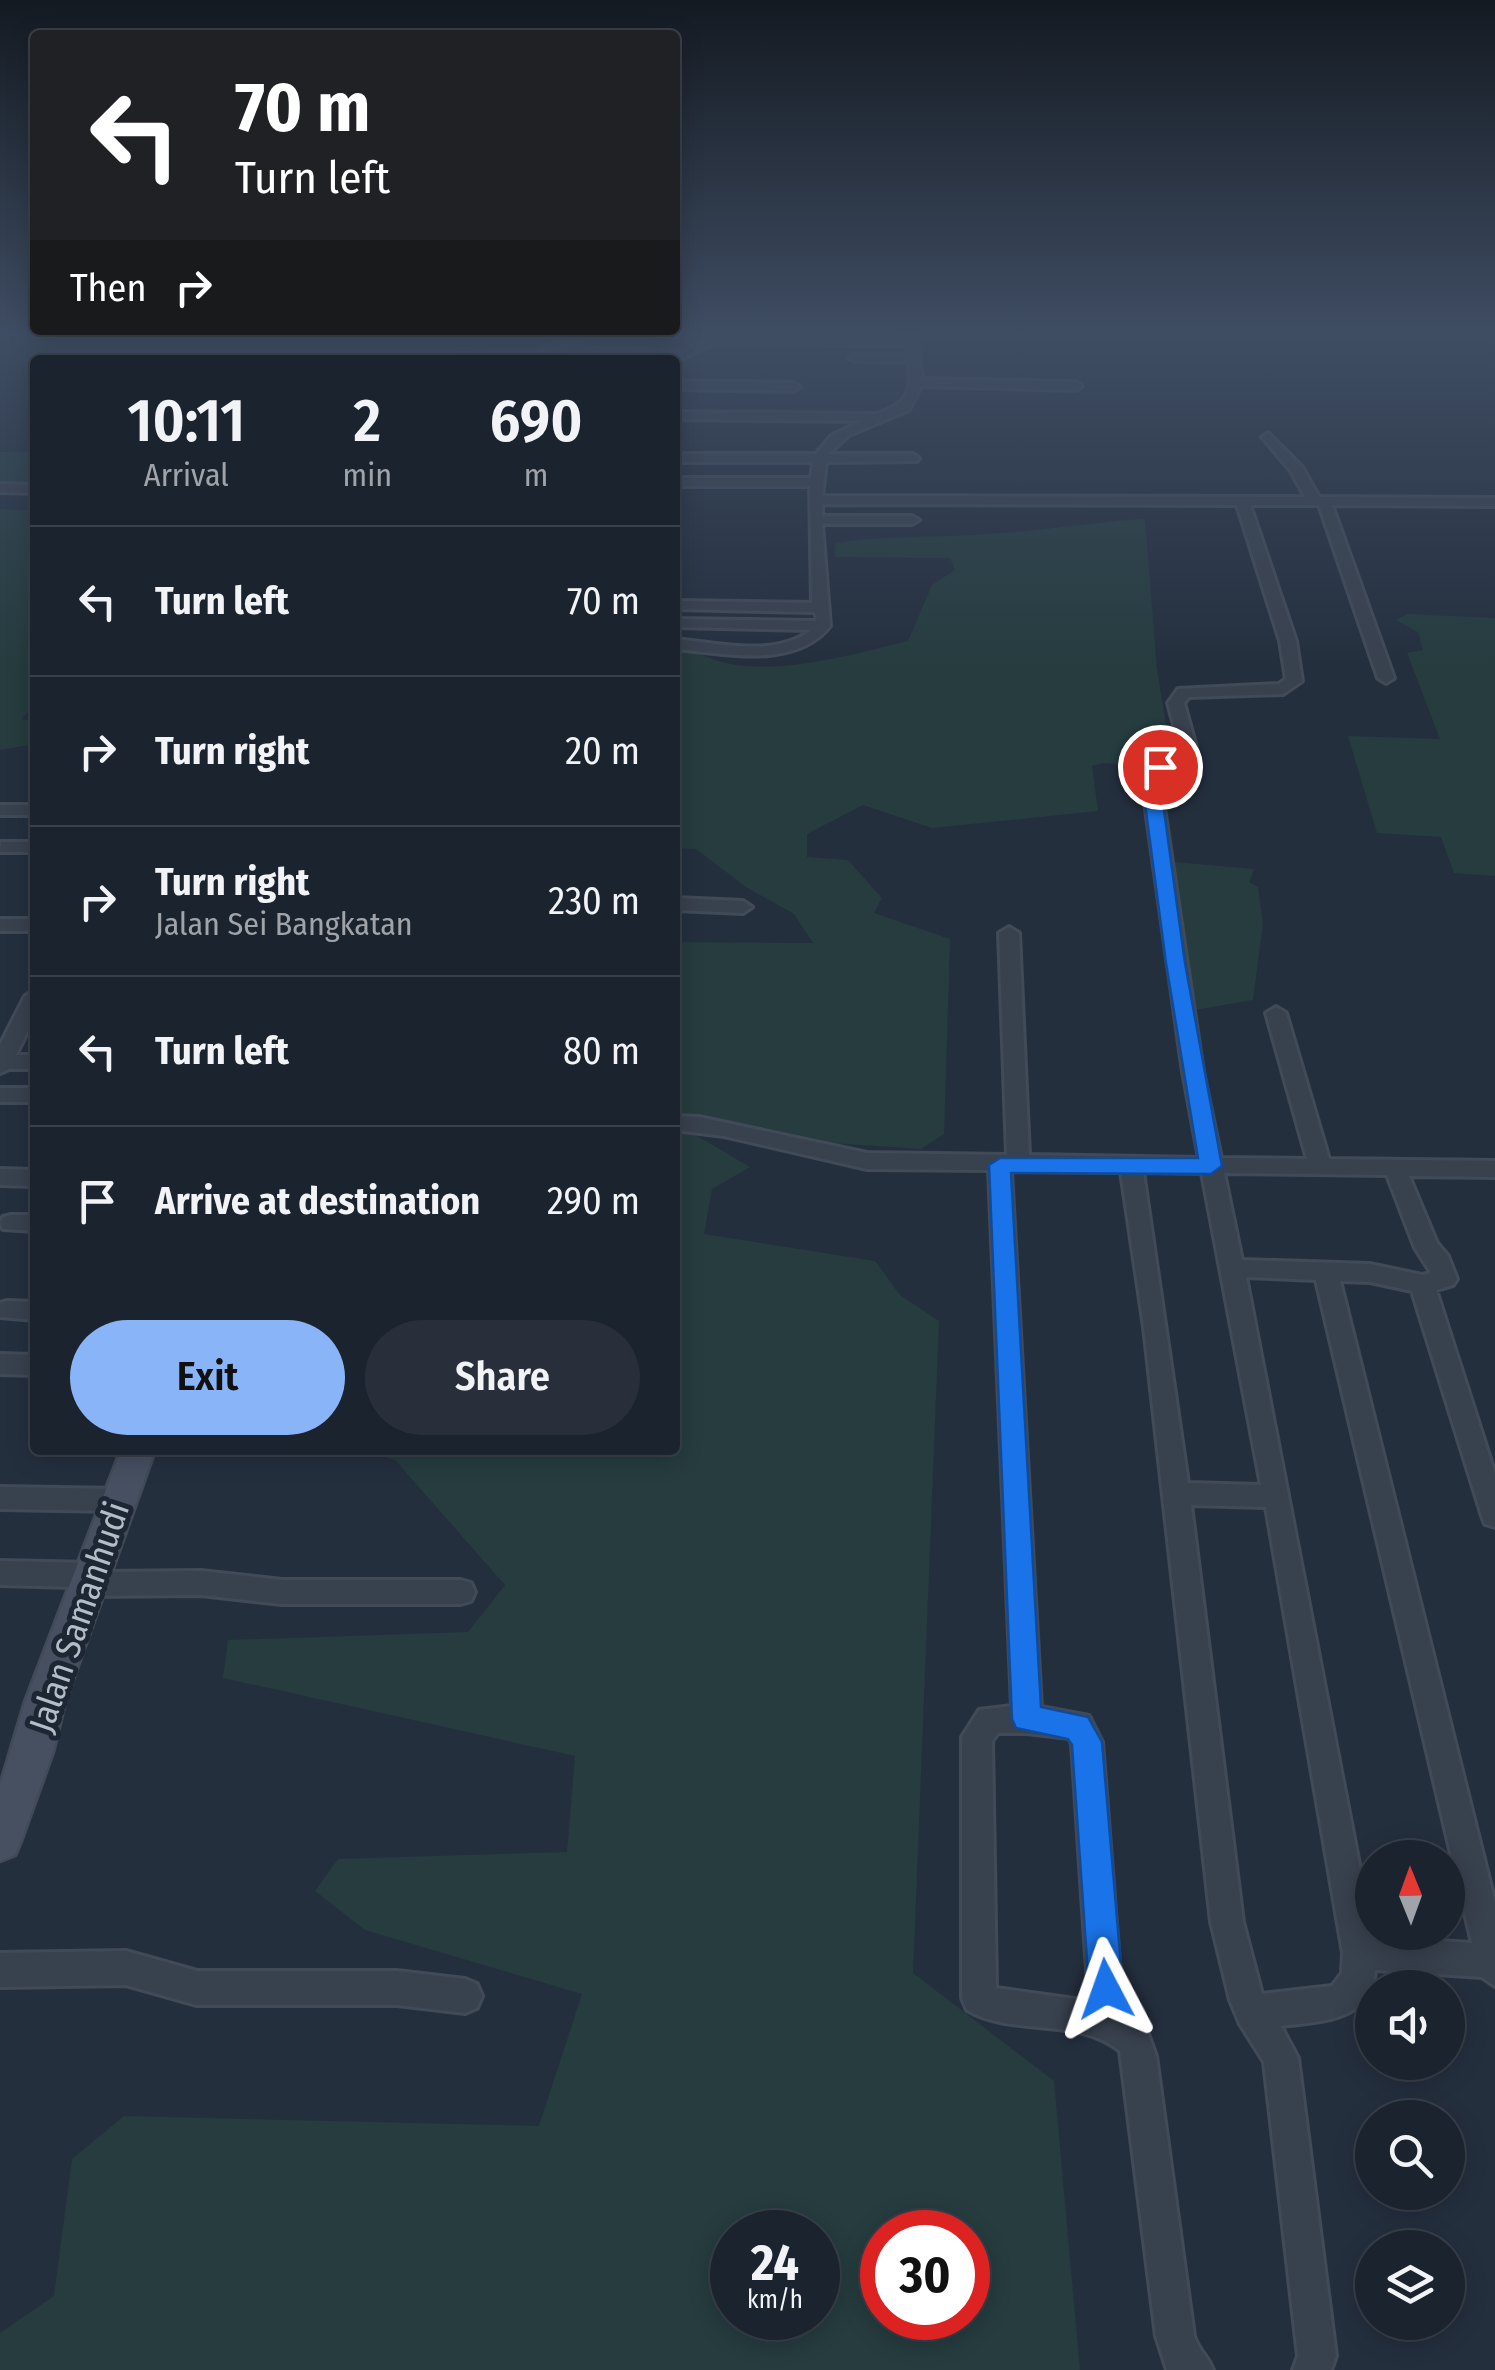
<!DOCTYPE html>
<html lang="en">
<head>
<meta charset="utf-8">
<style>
  body { margin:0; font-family:"Fira Sans Condensed",sans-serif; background:#282f3a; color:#f1f3f6; height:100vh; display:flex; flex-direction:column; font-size:38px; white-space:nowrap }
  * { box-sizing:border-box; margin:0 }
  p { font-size:32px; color:#a0a4aa }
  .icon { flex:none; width:55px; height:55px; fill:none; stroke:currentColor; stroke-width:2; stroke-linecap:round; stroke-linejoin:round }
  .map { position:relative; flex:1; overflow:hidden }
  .sheet { position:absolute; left:30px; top:355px; width:650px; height:1100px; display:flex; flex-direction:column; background:#1b232e; border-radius:10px; box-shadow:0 5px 25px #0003,0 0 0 2px #39404a }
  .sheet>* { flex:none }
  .banner { position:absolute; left:30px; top:30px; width:650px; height:305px; border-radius:10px; box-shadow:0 5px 25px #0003,0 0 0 2px #39404a; background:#202124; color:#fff; overflow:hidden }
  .needle { width:65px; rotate:359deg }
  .tools { position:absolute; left:1355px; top:1840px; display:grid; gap:20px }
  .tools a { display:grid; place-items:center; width:110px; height:110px; border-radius:50%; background:#1b232e; box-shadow:0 5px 25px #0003,0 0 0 2px #39404a; font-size:50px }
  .speed { position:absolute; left:710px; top:2210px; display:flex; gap:20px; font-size:50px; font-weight:700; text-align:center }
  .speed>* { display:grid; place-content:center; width:130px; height:130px; border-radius:50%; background:#1b232e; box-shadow:0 5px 25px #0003,0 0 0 2px #39404a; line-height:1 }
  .speed small { font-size:25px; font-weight:400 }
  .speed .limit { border:15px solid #d22; background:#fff; color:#111 }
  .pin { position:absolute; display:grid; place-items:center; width:85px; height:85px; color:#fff; margin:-42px; border:5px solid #fff; border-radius:50%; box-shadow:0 2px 10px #0007 }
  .me { position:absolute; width:110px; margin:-55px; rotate:356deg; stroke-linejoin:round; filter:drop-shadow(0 0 8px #0008) }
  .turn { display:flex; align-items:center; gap:35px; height:210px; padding:0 40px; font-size:45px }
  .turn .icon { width:130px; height:130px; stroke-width:2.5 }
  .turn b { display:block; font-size:70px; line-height:85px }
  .then { display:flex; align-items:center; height:95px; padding:0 40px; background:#0003; gap:20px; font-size:38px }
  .eta { display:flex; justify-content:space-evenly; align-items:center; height:170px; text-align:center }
  .eta b { font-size:60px; font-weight:600; line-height:70px }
  .button { display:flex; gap:20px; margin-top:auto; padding:20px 40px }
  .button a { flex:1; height:115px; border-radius:60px; background:#8ab4f8; color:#111; font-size:40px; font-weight:600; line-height:115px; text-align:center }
  .button a+a { background:#282f3a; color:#f1f3f6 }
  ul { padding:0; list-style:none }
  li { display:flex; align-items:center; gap:30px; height:150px; padding:0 40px; border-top:2px solid #39404a }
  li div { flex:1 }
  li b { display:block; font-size:38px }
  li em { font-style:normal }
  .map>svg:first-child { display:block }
  .green { fill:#263c3f; fill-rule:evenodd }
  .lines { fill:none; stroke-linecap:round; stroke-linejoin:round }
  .street-casing { stroke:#414a57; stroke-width:6 }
  .secondary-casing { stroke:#414a57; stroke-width:5 }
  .street { fill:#38414e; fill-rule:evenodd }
  .secondary { fill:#465061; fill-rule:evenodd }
  .route { fill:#1a73e8; stroke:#114b97; stroke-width:2.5 }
  .labels { text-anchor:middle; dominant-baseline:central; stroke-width:10; stroke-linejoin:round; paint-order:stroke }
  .near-street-label { font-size:35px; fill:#b4bcc9; stroke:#1d2633 }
</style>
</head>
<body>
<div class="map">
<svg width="1495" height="2370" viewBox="0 0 1495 2370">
  <rect width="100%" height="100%" fill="#242f3e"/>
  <g class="green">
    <rect x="0" y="452" width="35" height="34"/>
    <path d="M 0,509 L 35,511 L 35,706 L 21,719 L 35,721 L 35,744 L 0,750 Z"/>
    <path d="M 1145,519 L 1157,669 L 1169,744 L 1141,767 L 1103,763 L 1092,766 L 1098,811 L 932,828 L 863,805 L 807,834 L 807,857 L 848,860 L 882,898 L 874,913 L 950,939 L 944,1134 L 921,1149 L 694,1134 L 750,1167 L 712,1189 L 704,1234 L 875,1261 L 900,1295 L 939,1321 L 913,1973 L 1054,2081 L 1080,2370 L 0,2370 L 0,2333 L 54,2296 L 72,2159 L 124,2116 L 539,2126 L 582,1994 L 365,1930 L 315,1891 L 338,1859 L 567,1852 L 575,1756 L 223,1678 L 228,1640 L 468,1632 L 505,1585 L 395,1460 L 365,1450 L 675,1450 L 675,942 L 813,943 L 794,914 L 746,887 L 696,849 L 675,848 L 675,650 C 698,650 714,662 736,665 C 795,672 852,654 908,641 L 932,585 L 955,570 L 950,558 L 835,557 L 836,543 C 888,535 938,538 990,534 C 1042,531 1093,522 1145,519 ZM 732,2232 L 818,2232 L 818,2318 L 732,2318 ZM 882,2232 L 968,2232 L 968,2318 L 882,2318 Z"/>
    <path d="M 1408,614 L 1495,618 L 1495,876 L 1454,873 L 1441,837 L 1377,833 L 1348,736 L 1440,739 L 1407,653 L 1423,650 L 1418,632 L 1395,620 Z"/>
    <path d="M 1162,861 L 1254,869 L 1249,882 L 1258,887 L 1263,923 L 1253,1000 L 1183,1012 Z"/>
  </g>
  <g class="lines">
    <g class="street-casing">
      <g id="street">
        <path d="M 905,334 L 916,334 L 922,379 L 1076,382 L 1082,386 L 1076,390 L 921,386 L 909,410 L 849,435 L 828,454 L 913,454 L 919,458 L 917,461 L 826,462 L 822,496 L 1305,497 L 1291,471 L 1262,437 L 1268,433 L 1302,467 L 1319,497 L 1495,498 L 1495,506 L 1332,505 L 1394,678 L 1386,683 L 1378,678 L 1319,505 L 1250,505 L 1296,641 L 1302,681 L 1283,694 L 1189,697 L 1184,703 L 1196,747 L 1190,758 L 1161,775 L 1160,781 L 1203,1072 L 1221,1158 L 1307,1159 L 1266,1013 L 1276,1007 L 1286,1013 L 1329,1159 L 1495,1161 L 1495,1177 L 1409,1176 L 1437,1243 L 1448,1256 L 1457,1279 L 1453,1285 L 1436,1290 L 1495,1474 L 1495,1527 L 1485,1524 L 1482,1516 L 1412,1291 L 1370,1282 L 1340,1281 L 1495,1903 L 1495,1986 L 1482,1977 L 1375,1970 C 1372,2022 1320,2021 1281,2026 L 1298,2058 L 1336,2356 L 1331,2370 L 1293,2370 L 1298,2356 L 1264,2062 L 1240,2024 L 1230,2000 L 1211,1922 L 1144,1327 L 1121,1172 L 1011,1171 L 1041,1707 L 1089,1716 L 1102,1742 L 1123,2013 L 1146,2028 L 1156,2056 L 1194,2336 C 1198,2350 1208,2356 1213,2370 L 1167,2370 L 1156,2336 L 1120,2051 C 1077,2016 1013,2037 967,2010 L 962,1998 L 962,1737 L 979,1710 L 1012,1706 L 989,1170 L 867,1169 L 724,1136 L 675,1130 L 675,1116 L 699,1117 L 867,1153 L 1007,1155 L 999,933 L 1009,927 L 1019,933 L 1029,1155 L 1199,1158 L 1183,1072 L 1142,781 L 1147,769 L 1180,747 L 1168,703 L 1178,689 L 1279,684 L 1286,679 L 1280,641 L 1237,505 L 822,504 L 822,516 L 912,516 L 919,520 L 912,524 L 822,524 L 830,626 C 795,670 725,653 675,649 L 675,639 C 718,643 775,658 811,630 L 675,627 L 675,619 L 815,621 L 817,616 L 814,612 L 675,609 L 675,601 L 812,603 L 810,486 L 675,486 L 675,478 L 811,478 L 813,462 L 675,462 L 675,454 L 816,454 L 831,436 L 861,421 L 676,419 L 675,412 L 877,414 C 907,403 912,395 909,362 L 855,361 L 849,358 L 855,355 L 908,355 L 906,345 L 716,344 L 683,358 L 599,357 L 540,349 L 546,346 L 681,352 L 714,338 L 905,339 ZM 1143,1172 L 1202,1173 L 1261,1485 L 1188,1483 ZM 1224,1173 L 1387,1175 L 1415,1248 L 1431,1273 L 1422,1275 L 1370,1264 L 1242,1260 ZM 1246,1277 L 1316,1280 L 1472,1943 L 1373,1937 ZM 1191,1505 L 1266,1507 L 1343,1953 L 1342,1973 L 1332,1986 L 1262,1994 L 1243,1922 ZM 998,1733 L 1027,1733 L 1069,1738 L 1072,1744 L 1089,2001 L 996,1988 L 992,1741 Z"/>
        <path d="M 532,353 L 536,358 L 454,360 L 450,357 L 456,354 Z"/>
        <path d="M 675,381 L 794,383 L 800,387 L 794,391 L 675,389 Z"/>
        <path d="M 0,484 L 35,485 L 35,493 L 0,492 Z"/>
        <rect x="0" y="805" width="35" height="10"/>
        <path d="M 1,842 L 35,842 L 35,852 L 0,852 Z"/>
        <path d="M 675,898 L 743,901 L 752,907 L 743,913 L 675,910 Z"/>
        <rect x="0" y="919" width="35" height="12"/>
        <path d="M 35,990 L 35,1016 L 16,1055 L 35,1055 L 35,1069 L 9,1069 L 0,1073 L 0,1045 L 25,996 Z"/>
        <rect x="0" y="1088" width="35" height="14"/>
        <path d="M 0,1169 L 35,1170 L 35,1186 L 0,1185 Z"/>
        <path d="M 11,1215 L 35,1215 L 35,1231 L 3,1229 L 0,1222 L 3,1217 Z"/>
        <path d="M 7,1301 L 35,1302 L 35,1320 L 0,1317 L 0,1303 Z"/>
        <path d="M 0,1354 L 35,1355 L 35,1375 L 0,1374 Z"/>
        <path d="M 0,1487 L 119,1489 L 128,1492 L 132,1500 L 128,1508 L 119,1511 L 0,1509 Z"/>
        <path d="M 0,1561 L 91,1563 L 101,1567 L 103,1572 L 201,1571 L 282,1580 L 461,1580 L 471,1583 L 475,1592 L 471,1601 L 461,1604 L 282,1604 L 201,1595 L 88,1596 L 78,1592 L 75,1587 L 0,1585 Z"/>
        <path d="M 126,1951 L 197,1971 L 397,1971 L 465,1979 L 477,1984 L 482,1996 L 477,2008 L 465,2013 L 397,2005 L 197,2005 L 126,1985 L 0,1987 L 0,1953 Z"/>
      </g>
    </g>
    <g class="secondary-casing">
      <g id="secondary">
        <path d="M 575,334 L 596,334 L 536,360 L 515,360 Z"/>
        <path d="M 121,1450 L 155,1450 L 65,1702 L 53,1752 L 21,1841 L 15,1855 L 0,1861 L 0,1786 L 25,1702 Z"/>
      </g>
    </g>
    <use href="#street" class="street"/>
    <use href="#secondary" class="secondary"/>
  </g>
  <linearGradient id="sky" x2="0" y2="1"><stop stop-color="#141a22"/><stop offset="0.5" stop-color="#3f4d63"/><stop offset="1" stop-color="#3f4d63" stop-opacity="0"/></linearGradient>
  <rect width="1495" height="666" fill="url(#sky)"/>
  <path class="route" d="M 1154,763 L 1169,767 L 1160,781 L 1185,963 L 1222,1166 L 1211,1174 L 1011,1173 L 1041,1707 L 1088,1717 L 1102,1742 L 1123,1989 L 1118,2001 L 1106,2006 L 1094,2001 L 1089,1989 L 1072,1745 L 1068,1739 L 1016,1728 L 1012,1719 L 989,1165 L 1000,1158 L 1198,1158 L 1166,963 L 1142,781 Z"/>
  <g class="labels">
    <g class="near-street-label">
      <text transform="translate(79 1617) rotate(-71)">Jalan Samanhudi</text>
    </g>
  </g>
</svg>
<div class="tools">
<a><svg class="needle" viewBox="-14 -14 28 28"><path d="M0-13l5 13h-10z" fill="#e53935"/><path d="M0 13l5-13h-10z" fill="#a0a4aa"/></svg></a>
<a><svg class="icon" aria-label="sound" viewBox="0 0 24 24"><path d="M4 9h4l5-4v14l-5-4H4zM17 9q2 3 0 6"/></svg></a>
<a><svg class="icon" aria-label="search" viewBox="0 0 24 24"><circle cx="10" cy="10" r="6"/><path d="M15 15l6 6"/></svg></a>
<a><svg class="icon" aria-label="layers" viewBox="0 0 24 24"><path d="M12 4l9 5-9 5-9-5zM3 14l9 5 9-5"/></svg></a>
</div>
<div class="speed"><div>24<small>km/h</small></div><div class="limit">30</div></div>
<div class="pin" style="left:1160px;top:767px;background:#d93025"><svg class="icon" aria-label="arrive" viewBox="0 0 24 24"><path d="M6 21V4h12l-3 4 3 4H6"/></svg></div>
<svg class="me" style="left:1106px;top:1989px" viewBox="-20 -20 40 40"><path d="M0-17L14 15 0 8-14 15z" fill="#1a73e8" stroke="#fff" stroke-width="4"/></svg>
<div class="banner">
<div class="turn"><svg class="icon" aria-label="left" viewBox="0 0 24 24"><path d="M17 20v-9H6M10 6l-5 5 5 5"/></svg><div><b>70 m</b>Turn left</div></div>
<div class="then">Then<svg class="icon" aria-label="right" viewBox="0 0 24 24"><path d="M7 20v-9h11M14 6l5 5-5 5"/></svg></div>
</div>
<section class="sheet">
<div class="eta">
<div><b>10:11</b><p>Arrival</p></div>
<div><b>2</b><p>min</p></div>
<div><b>690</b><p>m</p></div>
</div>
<ul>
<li><svg class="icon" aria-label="left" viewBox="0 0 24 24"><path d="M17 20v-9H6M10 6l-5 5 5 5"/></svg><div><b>Turn left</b></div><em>70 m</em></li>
<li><svg class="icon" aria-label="right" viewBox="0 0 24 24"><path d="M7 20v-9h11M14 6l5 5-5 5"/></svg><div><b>Turn right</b></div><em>20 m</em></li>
<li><svg class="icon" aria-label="right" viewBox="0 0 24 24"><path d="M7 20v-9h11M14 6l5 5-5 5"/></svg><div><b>Turn right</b><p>Jalan Sei Bangkatan</p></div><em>230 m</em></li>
<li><svg class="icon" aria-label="left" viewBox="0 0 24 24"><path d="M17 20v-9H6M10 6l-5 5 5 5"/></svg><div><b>Turn left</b></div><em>80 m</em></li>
<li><svg class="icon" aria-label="arrive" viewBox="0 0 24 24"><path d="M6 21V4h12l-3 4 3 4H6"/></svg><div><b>Arrive at destination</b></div><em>290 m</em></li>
</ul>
<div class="button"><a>Exit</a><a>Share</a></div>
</section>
</div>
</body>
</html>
